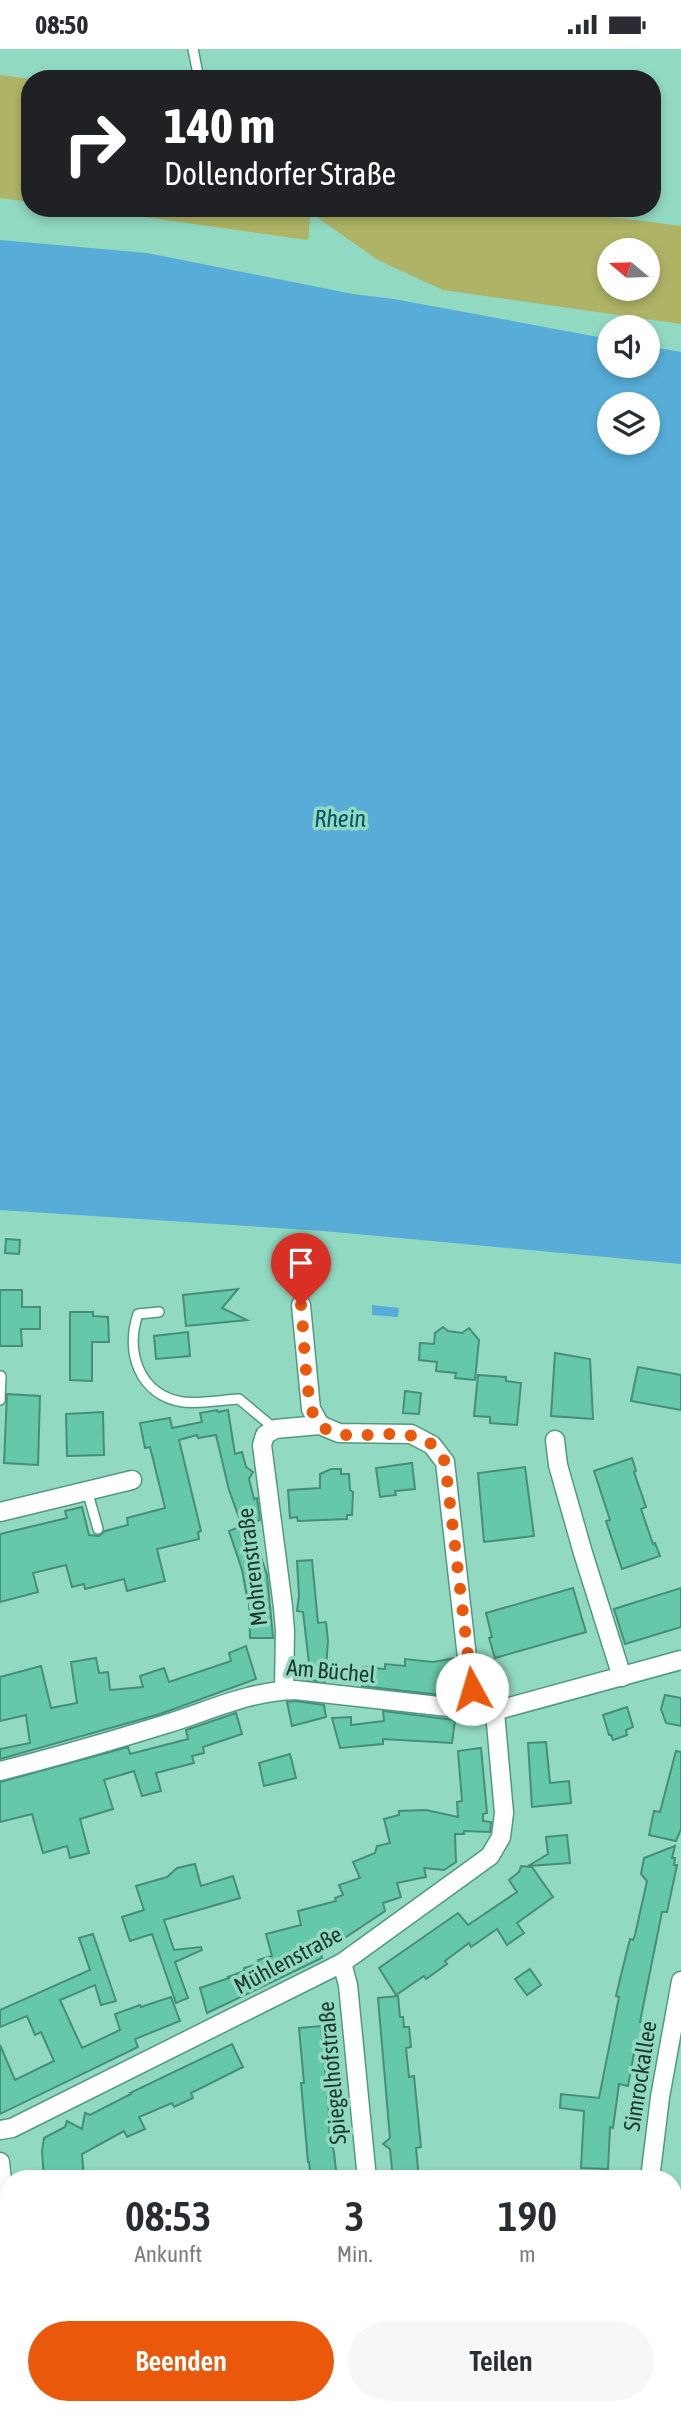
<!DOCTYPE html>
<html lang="de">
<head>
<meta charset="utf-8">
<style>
  body { margin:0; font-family:"Asap Condensed",sans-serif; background:#f7f7f7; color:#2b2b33; height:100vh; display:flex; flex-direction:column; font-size:26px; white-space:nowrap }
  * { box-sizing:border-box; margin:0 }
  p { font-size:23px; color:#7c7c81 }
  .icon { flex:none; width:38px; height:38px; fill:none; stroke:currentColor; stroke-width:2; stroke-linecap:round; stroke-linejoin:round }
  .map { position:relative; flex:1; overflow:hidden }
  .panel { position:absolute; left:0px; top:2121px; width:682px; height:245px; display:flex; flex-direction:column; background:#fff; border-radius:28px 28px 0 0; box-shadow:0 4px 10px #0003 }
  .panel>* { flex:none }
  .top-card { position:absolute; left:21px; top:21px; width:640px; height:147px; border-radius:28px; box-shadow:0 4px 10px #0003; background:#202124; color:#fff; overflow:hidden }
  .needle { width:46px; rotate:289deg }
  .controls { position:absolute; left:597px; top:189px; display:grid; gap:14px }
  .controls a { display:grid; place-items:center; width:63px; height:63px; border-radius:50%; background:#fff; box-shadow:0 4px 10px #0003; font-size:35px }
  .pin { position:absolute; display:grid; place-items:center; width:60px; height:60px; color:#fff; margin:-72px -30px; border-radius:50% 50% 50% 0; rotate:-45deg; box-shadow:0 0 7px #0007 }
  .pin .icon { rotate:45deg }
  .me { position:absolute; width:77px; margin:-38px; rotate:354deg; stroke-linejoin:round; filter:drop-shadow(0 0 5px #0008) }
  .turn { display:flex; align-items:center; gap:24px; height:147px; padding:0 28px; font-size:32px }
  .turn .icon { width:91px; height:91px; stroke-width:2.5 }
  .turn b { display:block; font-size:49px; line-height:60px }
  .eta { display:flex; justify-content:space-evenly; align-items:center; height:119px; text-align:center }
  .eta b { font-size:42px; font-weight:600; line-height:49px }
  .action { display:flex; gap:14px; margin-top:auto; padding:14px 28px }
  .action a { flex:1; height:80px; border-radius:42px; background:#ea580c; color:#fff; font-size:28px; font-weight:600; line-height:80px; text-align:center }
  .action a+a { background:#f7f7f7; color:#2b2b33 }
  .status { display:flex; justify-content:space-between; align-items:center; height:49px; padding:0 35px; background:#fff; direction:ltr }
  .status svg { height:19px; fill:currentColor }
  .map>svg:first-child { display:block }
  .green { fill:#aeb366; fill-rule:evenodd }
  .water { fill:#57add7; fill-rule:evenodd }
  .building { fill:#66c8aa; stroke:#468e78; stroke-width:2 }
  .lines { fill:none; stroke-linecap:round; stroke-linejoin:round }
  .service-casing { stroke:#519983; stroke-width:12 }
  .minor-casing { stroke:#519983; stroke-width:21 }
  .service { stroke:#fff; stroke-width:9 }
  .minor { stroke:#fff; stroke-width:18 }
  .route { stroke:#ea580c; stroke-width:12; stroke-dasharray:0 21.6 }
  .labels { text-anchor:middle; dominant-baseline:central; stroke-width:7; stroke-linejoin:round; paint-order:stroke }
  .street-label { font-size:23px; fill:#1c3a30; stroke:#91d9c1 }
  .water-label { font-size:24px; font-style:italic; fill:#05506c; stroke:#91d9c1 }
</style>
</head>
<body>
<div class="status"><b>08:50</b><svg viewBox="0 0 49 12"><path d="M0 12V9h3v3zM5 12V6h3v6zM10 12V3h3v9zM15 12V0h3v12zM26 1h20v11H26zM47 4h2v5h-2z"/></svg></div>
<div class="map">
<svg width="681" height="2366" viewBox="0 0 681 2366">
  <rect width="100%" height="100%" fill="#91d9c1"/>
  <g class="green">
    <path d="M 0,26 L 31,30 L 30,153 L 0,149 Z"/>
    <path d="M 81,159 L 542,159 L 681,177 L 681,275 L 443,241 L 378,211 L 318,169 L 311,160 L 308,191 ZM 648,201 L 648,240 L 609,240 L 609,201 Z"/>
  </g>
  <g class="water">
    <path d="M 0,191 L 147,204 L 353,245 L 394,250 L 609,290 L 609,317 L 648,317 L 648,297 L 681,303 L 681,1215 L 324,1182 L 0,1161 ZM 609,355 L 648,355 L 648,394 L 609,394 Z"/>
    <path d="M 372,1256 L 399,1259 L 398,1268 L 372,1266 Z"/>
  </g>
  <g class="building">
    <path d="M 6,1190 L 20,1191 L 19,1205 L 5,1204 Z"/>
    <path d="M 238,1240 L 222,1259 L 247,1271 L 186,1277 L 183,1246 Z"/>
    <path d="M 0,1241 L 22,1241 L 22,1258 L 40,1258 L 40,1280 L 21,1280 L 22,1297 L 0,1297 Z"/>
    <path d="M 70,1263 L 93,1263 L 93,1267 L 108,1268 L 109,1293 L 92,1293 L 92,1332 L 70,1331 Z"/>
    <path d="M 443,1278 L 448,1282 L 462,1284 L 469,1279 L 479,1291 L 475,1331 L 455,1329 L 456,1324 L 436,1322 L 437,1313 L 419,1311 L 420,1294 L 434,1295 L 435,1284 Z"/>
    <path d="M 188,1283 L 190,1307 L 156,1310 L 154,1287 Z"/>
    <path d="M 555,1304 L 590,1310 L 593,1370 L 551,1367 Z"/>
    <path d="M 638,1318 L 681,1326 L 681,1361 L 631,1352 Z"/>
    <path d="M 478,1326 L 506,1328 L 506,1332 L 521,1334 L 517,1376 L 490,1374 L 490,1368 L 474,1367 Z"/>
    <path d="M 405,1342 L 421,1344 L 419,1365 L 403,1364 Z"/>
    <path d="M 7,1345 L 40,1347 L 38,1416 L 4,1414 Z"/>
    <path d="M 217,1361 L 218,1363 L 228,1361 L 235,1405 L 242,1403 L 246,1418 L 253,1423 L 249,1430 L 254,1450 L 257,1449 L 260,1471 L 250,1475 L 267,1526 L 273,1589 L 250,1589 L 249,1547 L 247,1548 L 242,1521 L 229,1482 L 242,1477 L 229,1441 L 216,1386 L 198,1389 L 197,1386 L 179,1391 L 201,1482 L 198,1483 L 199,1490 L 157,1500 L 165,1532 L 127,1542 L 124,1530 L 85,1540 L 84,1535 L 72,1538 L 66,1516 L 33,1524 L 38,1543 L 0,1553 L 0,1485 L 67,1469 L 65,1462 L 82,1458 L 89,1486 L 99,1487 L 105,1482 L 128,1476 L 127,1469 L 165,1459 L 150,1398 L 145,1399 L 140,1374 L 170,1369 L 172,1379 L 202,1373 L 200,1364 Z"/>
    <path d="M 103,1363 L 104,1406 L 67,1407 L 66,1365 Z"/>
    <path d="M 632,1409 L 636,1422 L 634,1423 L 646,1458 L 641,1460 L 653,1495 L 655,1494 L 660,1507 L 622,1520 L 606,1472 L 610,1471 L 594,1422 Z"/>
    <path d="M 412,1414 L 415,1440 L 395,1442 L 396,1446 L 380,1448 L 376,1419 Z"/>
    <path d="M 525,1418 L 534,1487 L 484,1493 L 478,1424 Z"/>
    <path d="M 331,1420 L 341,1420 L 341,1425 L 349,1425 L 350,1441 L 353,1443 L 352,1466 L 347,1466 L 347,1470 L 298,1472 L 297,1468 L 290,1469 L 288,1441 L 320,1439 L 320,1425 Z"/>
    <path d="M 312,1511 L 318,1574 L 326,1573 L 328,1592 L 325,1633 L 303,1630 L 305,1614 L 309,1614 L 303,1563 L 297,1562 L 299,1547 L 297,1512 Z"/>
    <path d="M 573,1539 L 586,1583 L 495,1609 L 489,1589 L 492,1588 L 486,1564 Z"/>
    <path d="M 681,1539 L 681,1578 L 625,1595 L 614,1560 Z"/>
    <path d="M 246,1597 L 256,1630 L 160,1665 L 0,1710 L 0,1700 L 30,1694 L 26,1666 L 0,1672 L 0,1628 L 41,1617 L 51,1659 L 77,1654 L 71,1613 L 96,1609 L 99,1624 L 108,1623 L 110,1641 L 143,1638 L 140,1627 L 164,1619 L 169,1633 L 231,1612 L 229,1604 Z"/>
    <path d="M 456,1609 L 460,1646 L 458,1648 L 362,1637 L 363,1618 L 385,1620 L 385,1615 L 405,1617 L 405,1610 L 433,1613 Z"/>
    <path d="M 665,1646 L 681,1649 L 681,1677 L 666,1674 L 661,1660 Z"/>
    <path d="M 295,1652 L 324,1656 L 326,1668 L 292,1677 L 287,1653 Z"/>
    <path d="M 627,1658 L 633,1678 L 626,1681 L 627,1686 L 613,1691 L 611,1686 L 609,1686 L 603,1666 Z"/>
    <path d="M 383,1662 L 455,1671 L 452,1694 L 383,1690 L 383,1695 L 340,1699 L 332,1669 L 351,1668 L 351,1676 L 384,1672 Z"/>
    <path d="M 236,1664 L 242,1685 L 203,1698 L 204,1704 L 192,1707 L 194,1714 L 156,1724 L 161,1742 L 142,1747 L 134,1722 L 104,1731 L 113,1760 L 80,1770 L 89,1804 L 70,1809 L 67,1797 L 43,1804 L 32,1765 L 0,1773 L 0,1733 L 128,1698 L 130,1705 L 188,1690 L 186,1681 Z"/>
    <path d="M 546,1693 L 550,1734 L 569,1732 L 571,1754 L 532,1758 L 528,1694 Z"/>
    <path d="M 481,1699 L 487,1764 L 483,1765 L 483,1772 L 491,1773 L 490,1783 L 464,1782 L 464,1785 L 455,1785 L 456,1813 L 444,1821 L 424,1819 L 426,1828 L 397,1834 L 401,1848 L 383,1854 L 385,1862 L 334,1896 L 320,1900 L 322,1909 L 207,1964 L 200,1939 L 229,1929 L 228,1928 L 244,1922 L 244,1919 L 259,1915 L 258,1911 L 272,1907 L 266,1885 L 301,1876 L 298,1862 L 336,1852 L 335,1849 L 343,1846 L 339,1836 L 360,1829 L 353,1813 L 375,1804 L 377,1797 L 390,1794 L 384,1770 L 399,1766 L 399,1762 L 426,1761 L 458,1768 L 457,1753 L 462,1752 L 458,1702 Z"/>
    <path d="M 676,1702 L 681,1703 L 681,1780 L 676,1792 L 649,1786 L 654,1762 L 660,1763 Z"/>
    <path d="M 290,1705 L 296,1729 L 264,1737 L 259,1714 Z"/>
    <path d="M 567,1786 L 570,1814 L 528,1817 L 548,1805 L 546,1788 Z"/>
    <path d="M 675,1797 L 672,1809 L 675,1809 L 674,1816 L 677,1816 L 667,1863 L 662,1863 L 640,1973 L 644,1973 L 640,1994 L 636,1993 L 628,2037 L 619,2035 L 613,2079 L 610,2078 L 608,2120 L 581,2119 L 584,2062 L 560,2059 L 561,2045 L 599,2049 L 619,1948 L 616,1947 L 621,1926 L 630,1890 L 633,1891 L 635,1886 L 647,1832 L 641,1825 L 644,1809 Z"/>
    <path d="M 195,1815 L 201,1837 L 233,1827 L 240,1849 L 164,1871 L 174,1901 L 201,1898 L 202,1901 L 175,1913 L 188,1949 L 176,1954 L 152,1885 L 130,1892 L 122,1868 L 144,1861 L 136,1837 L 167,1828 L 177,1819 Z"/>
    <path d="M 521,1817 L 532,1818 L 553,1848 L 517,1874 L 524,1884 L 507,1896 L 497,1880 L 471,1898 L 469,1894 L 445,1912 L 447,1915 L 426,1930 L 424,1927 L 396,1946 L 379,1919 L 458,1864 L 468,1876 L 517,1843 L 509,1831 L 519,1823 Z"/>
    <path d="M 93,1885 L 116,1952 L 101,1956 L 95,1936 L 60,1951 L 82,1999 L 120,1981 L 115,1965 L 140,1956 L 141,1958 L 171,1948 L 180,1972 L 135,1990 L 138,1998 L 0,2065 L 0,1996 L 15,2031 L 54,2012 L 41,1983 L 35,1986 L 27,1967 L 0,1978 L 0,1961 L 90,1921 L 79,1889 Z"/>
    <path d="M 530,1920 L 541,1936 L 527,1946 L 515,1930 Z"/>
    <path d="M 398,1947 L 400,1968 L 403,1968 L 404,1978 L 409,1978 L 411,1998 L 406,1999 L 409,2028 L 414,2027 L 421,2098 L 416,2099 L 419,2130 L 393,2130 L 390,2100 L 383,2095 L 390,2089 L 378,1949 Z"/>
    <path d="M 321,1977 L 329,2065 L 329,2081 L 331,2098 L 333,2098 L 334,2104 L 337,2130 L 311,2130 L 309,2113 L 308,2113 L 301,2034 L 304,2034 L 299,1979 Z"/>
    <path d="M 232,1995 L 243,2018 L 191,2044 L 193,2049 L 174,2058 L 172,2054 L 139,2068 L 145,2080 L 127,2088 L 124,2082 L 82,2105 L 84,2130 L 44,2130 L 42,2102 L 44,2089 L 65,2078 L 67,2072 L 82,2080 L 85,2064 L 90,2066 L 131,2045 L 130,2044 Z"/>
  </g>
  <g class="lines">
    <g class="service-casing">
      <g id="service">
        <path d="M 193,0 L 199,30"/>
        <path d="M 159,1263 L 138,1265 C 125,1303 139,1346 183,1353 C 201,1355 221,1351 239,1350 L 275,1380"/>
        <path d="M 0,1351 L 1,1327"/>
        <path d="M 87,1441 L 98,1480"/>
        <path d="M 674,2173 L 681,2172"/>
        <path d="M 674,2350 L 681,2348"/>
      </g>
    </g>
    <g class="minor-casing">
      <g id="minor">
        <path d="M 301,1256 L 311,1360 L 320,1376"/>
        <path d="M 555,1391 L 558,1416 L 583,1504 L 622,1628"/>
        <path d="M 0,1463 L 132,1431"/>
        <path d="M 284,1641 L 285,1582 L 283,1558 L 262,1396 L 265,1386 L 275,1380 L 320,1376 L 339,1384 L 411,1385 L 432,1396 L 445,1413 L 473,1662"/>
        <path d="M 0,1722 C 56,1708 111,1692 166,1675 C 209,1662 249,1642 295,1641 L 457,1659 L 487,1664 L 681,1611"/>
        <path d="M 342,1914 L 348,1936 L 367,2130"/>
        <path d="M 0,2081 L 12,2079 L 342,1914 L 490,1807 L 501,1788 L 504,1764 L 495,1663"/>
        <path d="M 0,2113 L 5,2160 L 8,2366"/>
        <path d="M 650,2130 L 660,2048 L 681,1932"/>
        <path d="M 666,2357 L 669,2366"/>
        <path d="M 142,2366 L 193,2357"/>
      </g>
    </g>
    <use href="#service" class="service"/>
    <use href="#minor" class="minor"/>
  </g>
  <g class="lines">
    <path class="route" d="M 301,1256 C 304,1280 305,1351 315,1369 C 340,1411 419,1356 445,1413 L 472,1640"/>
  </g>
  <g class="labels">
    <g class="street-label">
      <text transform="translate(252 1518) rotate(-97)">Mohrenstraße</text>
      <text transform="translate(331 1622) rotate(5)">Am Büchel</text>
      <text transform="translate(288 1911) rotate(-28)">Mühlenstraße</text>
      <text transform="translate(332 2024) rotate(-95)">Spiegelhofstraße</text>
      <text transform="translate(640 2027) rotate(-81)">Simrockallee</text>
    </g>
    <g class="water-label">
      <text x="340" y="769">Rhein</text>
    </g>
  </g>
</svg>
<div class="controls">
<a><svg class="needle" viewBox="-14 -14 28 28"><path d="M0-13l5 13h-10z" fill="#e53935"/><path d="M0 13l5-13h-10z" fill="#7c7c81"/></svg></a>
<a><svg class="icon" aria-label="sound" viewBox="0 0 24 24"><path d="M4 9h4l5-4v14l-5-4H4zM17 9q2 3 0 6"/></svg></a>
<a><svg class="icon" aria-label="layers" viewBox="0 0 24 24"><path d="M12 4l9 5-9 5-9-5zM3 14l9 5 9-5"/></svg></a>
</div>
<div class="pin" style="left:301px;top:1256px;background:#d93025"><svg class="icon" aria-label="arrive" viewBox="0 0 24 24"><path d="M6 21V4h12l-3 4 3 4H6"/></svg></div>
<svg class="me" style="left:472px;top:1640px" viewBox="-20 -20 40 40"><circle r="19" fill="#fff"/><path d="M0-13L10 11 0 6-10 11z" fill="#ea580c"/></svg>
<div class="top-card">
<div class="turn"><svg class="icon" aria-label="right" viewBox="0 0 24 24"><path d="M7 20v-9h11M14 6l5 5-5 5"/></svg><div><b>140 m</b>Dollendorfer Straße</div></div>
</div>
<section class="panel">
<div class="eta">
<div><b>08:53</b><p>Ankunft</p></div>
<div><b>3</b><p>Min.</p></div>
<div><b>190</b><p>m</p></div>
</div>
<div class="action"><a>Beenden</a><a>Teilen</a></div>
</section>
</div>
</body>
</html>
